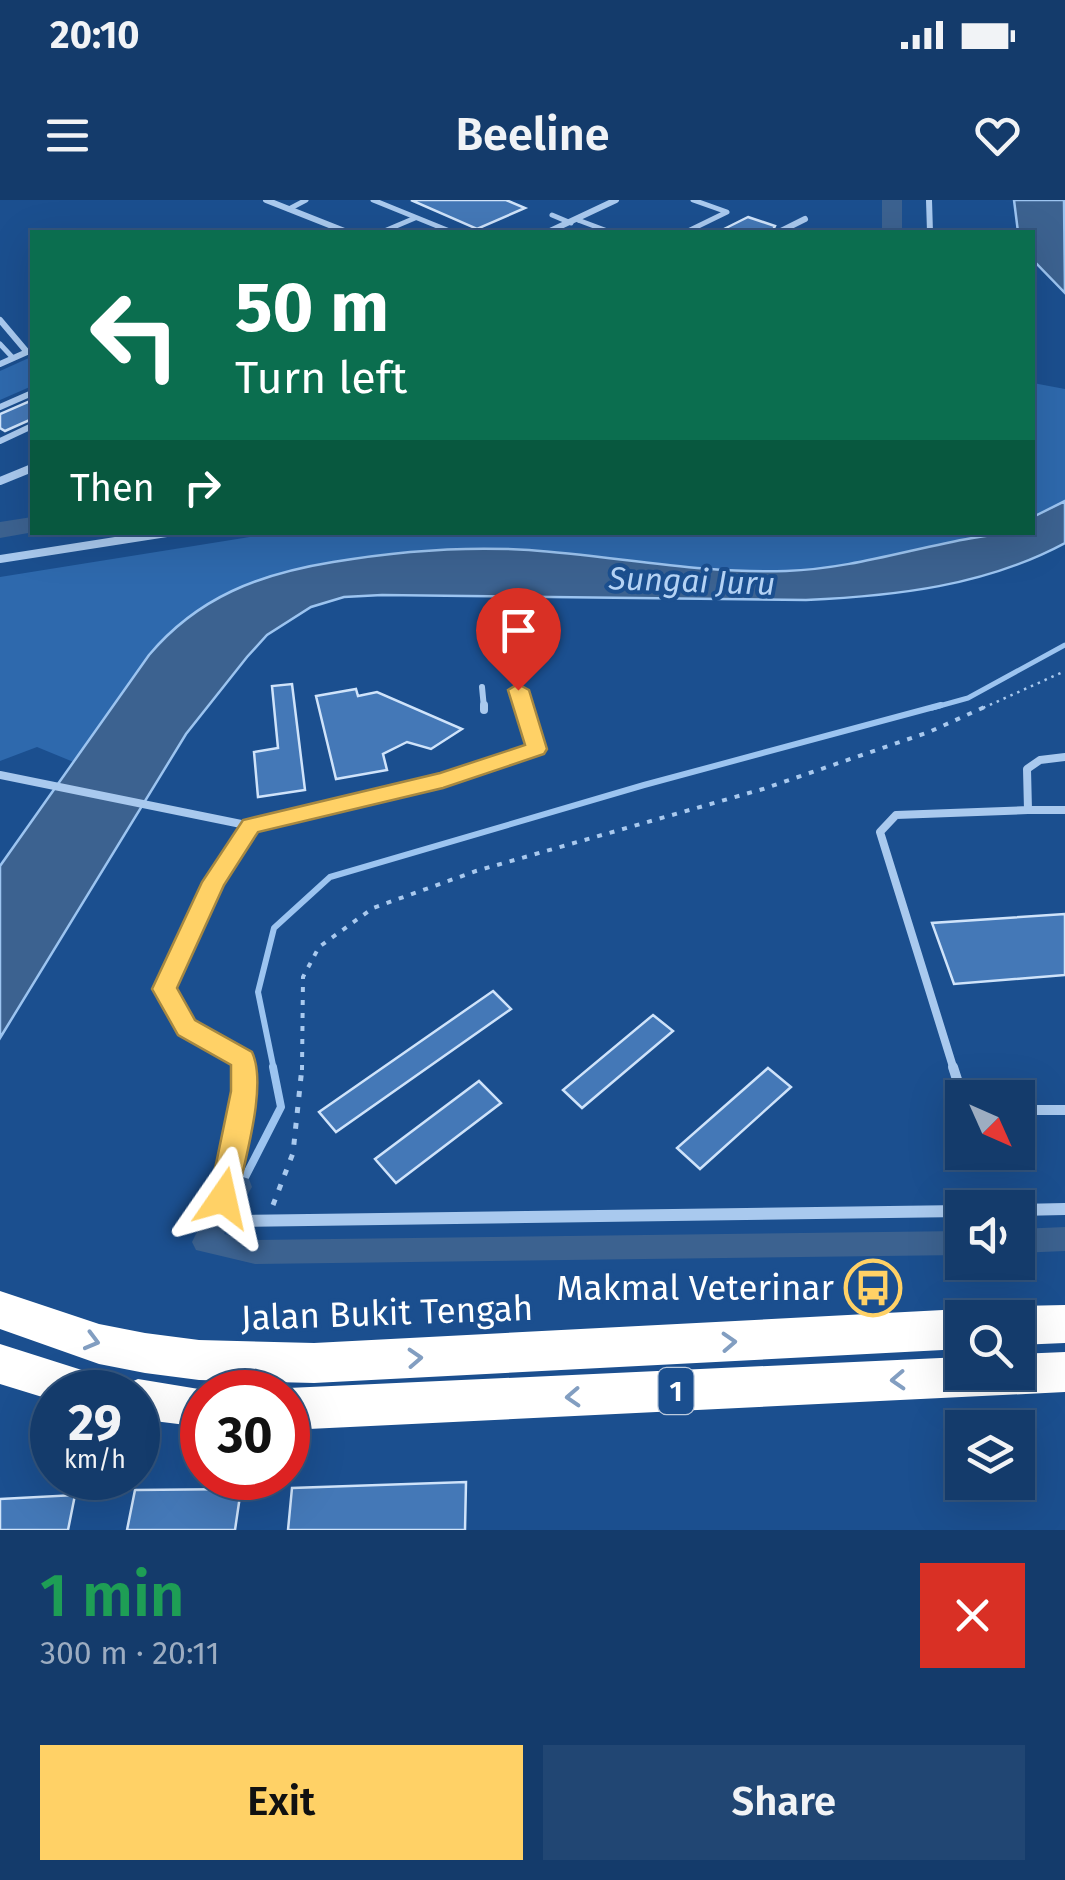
<!DOCTYPE html>
<html lang="en">
<head>
<meta charset="utf-8">
<style>
  body { margin:0; font-family:"Fira Sans",sans-serif; background:#214673; color:#f1f3f6; height:100vh; display:flex; flex-direction:column; font-size:38px; white-space:nowrap }
  * { box-sizing:border-box; margin:0 }
  p { font-size:32px; color:#9dadc1 }
  .icon { flex:none; width:55px; height:55px; fill:none; stroke:currentColor; stroke-width:2; stroke-linecap:round; stroke-linejoin:round }
  .map { position:relative; height:1330px; overflow:hidden }
  .panel { display:flex; flex-direction:column; background:#143b6b; flex:1 }
  .panel>* { flex:none }
  .top-card { position:absolute; left:30px; top:30px; width:1005px; height:305px; border-radius:0px; box-shadow:0 10px 40px #0002,0 0 0 2px #33557e; background:#0b6e4f; color:#fff; overflow:hidden }
  .needle { width:65px; rotate:135deg }
  .tools { position:absolute; left:945px; top:880px; display:grid; gap:20px }
  .tools a { display:grid; place-items:center; width:90px; height:90px; border-radius:0px; background:#143b6b; box-shadow:0 10px 40px #0002,0 0 0 2px #33557e; font-size:50px }
  .speed { position:absolute; left:30px; top:1170px; display:flex; gap:20px; font-size:50px; font-weight:700; text-align:center }
  .speed>* { display:grid; place-content:center; width:130px; height:130px; border-radius:50%; background:#143b6b; box-shadow:0 10px 40px #0002,0 0 0 2px #33557e; line-height:1 }
  .speed small { font-size:25px; font-weight:400 }
  .speed .limit { border:15px solid #d22; background:#fff; color:#111 }
  .pin { position:absolute; display:grid; place-items:center; width:85px; height:85px; color:#fff; margin:-102px -42px; border-radius:50% 50% 50% 0; rotate:-45deg; box-shadow:0 0 10px #0007 }
  .pin .icon { rotate:45deg }
  .me { position:absolute; width:110px; margin:-55px; rotate:11deg; stroke-linejoin:round; filter:drop-shadow(0 0 8px #0008) }
  .turn { display:flex; align-items:center; gap:35px; height:210px; padding:0 40px; font-size:45px }
  .turn .icon { width:130px; height:130px; stroke-width:2.5 }
  .turn b { display:block; font-size:70px; line-height:85px }
  .then { display:flex; align-items:center; height:95px; padding:0 40px; background:#0003; gap:20px; font-size:38px }
  .round { display:grid; place-items:center; flex:none; width:105px; height:105px; border-radius:0px; background:#214673 }
  .head { display:flex; align-items:center; justify-content:space-between; height:170px; padding:0 40px }
  h1 { font-size:60px; font-weight:600; line-height:75px; color:#1e9e55 }
  .action { display:flex; gap:20px; margin-top:auto; padding:20px 40px }
  .action a { flex:1; height:115px; border-radius:0px; background:#ffd166; color:#111; font-size:40px; font-weight:600; line-height:115px; text-align:center }
  .action a+a { background:#214673; color:#f1f3f6 }
  .status { display:flex; justify-content:space-between; align-items:center; height:70px; padding:0 50px; background:#143b6b; direction:ltr }
  .status svg { height:28px; fill:currentColor }
  header { display:flex; justify-content:space-between; align-items:center; height:130px; padding:0 40px; background:#143b6b; font-size:45px; font-weight:600 }
  .map>svg:first-child { display:block }
  .green { fill:#2e69ad }
  .water { fill:#3c6290; stroke:#9cc4f0; stroke-width:2.5 }
  .lines { fill:none; stroke-linecap:round; stroke-linejoin:round }
  .stream-far2 { stroke:#9cc4f0; stroke-width:5 }
  .stream-far1 { stroke:#9cc4f0; stroke-width:6 }
  .stream { stroke:#9cc4f0; stroke-width:8 }
  .canal { fill:#3c6290; fill-rule:evenodd }
  .river { fill:#3c6290; fill-rule:evenodd }
  .building { fill:#4478b7; stroke:#cfe3fa; stroke-width:2.5 }
  .path-far2 { stroke:#a9c9ee; stroke-width:2.5; stroke-dasharray:2.5 5; stroke-linecap:butt }
  .path-far1 { stroke:#a9c9ee; stroke-width:4; stroke-dasharray:5 8; stroke-linecap:butt }
  .path { stroke:#a9c9ee; stroke-width:5; stroke-dasharray:6 10; stroke-linecap:butt }
  .lane-far3 { stroke:#a9c9ee; stroke-width:5 }
  .lane-far2 { stroke:#a9c9ee; stroke-width:6 }
  .lane-far1 { stroke:#a9c9ee; stroke-width:8 }
  .lane { stroke:#a9c9ee; stroke-width:10 }
  .street-far3 { stroke:#a9c9ee; stroke-width:6 }
  .street-far2 { stroke:#a9c9ee; stroke-width:8 }
  .street-far1 { stroke:#a9c9ee; stroke-width:10 }
  .street { stroke:#a9c9ee; stroke-width:12 }
  .highway { fill:#fff; fill-rule:evenodd }
  .oneway { stroke:#829ec1 }
  .route { fill:#ffd166; stroke:#a68842; stroke-width:2.5 }
  .labels { text-anchor:middle; dominant-baseline:central; stroke-width:8; stroke-linejoin:round; paint-order:stroke }
  .shield { fill:#1b4f8f; stroke:#bbcadd; stroke-width:2.5 }
  .shield-label { font-size:28px; font-weight:bold; fill:#fff }
  .water-label { font-size:32px; font-style:italic; fill:#b5d3f5; stroke:#1b4f8f }
  .near-poi-label { font-size:35px; fill:#fff; stroke:#1b4f8f; text-anchor:end }
  .near-street-label { font-size:35px; fill:#fff; stroke:#1b4f8f }
</style>
</head>
<body>
<div class="status"><b>20:10</b><svg viewBox="0 0 49 12"><path d="M0 12V9h3v3zM5 12V6h3v6zM10 12V3h3v9zM15 12V0h3v12zM26 1h20v11H26zM47 4h2v5h-2z"/></svg></div>
<header><svg class="icon" aria-label="menu" viewBox="0 0 24 24"><path d="M4 6h16M4 12h16M4 18h16"/></svg>Beeline<svg class="icon" aria-label="heart" viewBox="0 0 24 24"><path d="M12 20l-8-8c-3-5 5-10 8-4 3-6 11-1 8 4z"/></svg></header>
<div class="map">
<svg width="1065" height="1330" viewBox="0 0 1065 1330">
  <rect width="100%" height="100%" fill="#1b4f8f"/>
  <g class="green">
    <path d="M 31,157 L 32,186 L 0,200 L 0,171 Z"/>
    <path d="M 1033,183 L 1065,189 L 1065,301 L 1033,317 Z"/>
    <path d="M 274,333 L 991,333 L 861,365 L 787,371 L 720,371 L 526,350 L 382,354 L 149,455 L 76,563 L 37,547 L 0,561 L 0,377 Z"/>
  </g>
  <g class="water">
    <path d="M 1014,0 L 1064,0 L 1065,93 L 1033,60 L 1032,32 L 1018,32 Z"/>
    <path d="M 1065,301 L 1065,343 C 985,386 895,396 806,400 L 382,395 L 344,397 L 311,407 L 267,435 L 247,457 L 186,534 L 0,838 L 0,666 L 149,455 C 198,397 259,374 333,362 C 398,351 464,346 529,350 C 615,356 700,374 786,371 C 873,368 951,333 1032,332 L 1033,317 Z"/>
  </g>
  <g class="lines">
    <path class="stream-far2" d="M 932,508 L 968,498 L 1065,445"/>
    <path class="stream-far1" d="M 274,870 L 258,792 L 274,728 L 330,677 L 644,585 L 941,505"/>
    <path class="stream" d="M 240,987 L 281,907 L 273,867"/>
    <g class="canal">
      <path d="M 240,976 L 249,979 L 252,987 L 224,1034 L 255,1040 L 962,1031 L 962,1055 L 255,1064 L 196,1050 L 192,1042 L 196,1034 L 231,979 Z"/>
      <path d="M 1065,1027 L 1065,1051 L 1018,1053 L 1018,1029 Z"/>
    </g>
    <g class="river">
      <rect x="882" y="0" width="20" height="32"/>
      <path d="M 32,317 L 34,332 L 0,338 L 0,322 Z"/>
    </g>
  </g>
  <g class="building">
    <path d="M 411,0 L 506,0 L 525,8 L 477,29 Z"/>
    <path d="M 748,17 L 775,26 L 772,32 L 718,32 Z"/>
    <path d="M 30,201 L 32,219 L 5,231 L 0,228 L 0,214 Z"/>
    <path d="M 292,484 L 305,590 L 258,597 L 254,552 L 278,548 L 272,486 Z"/>
    <path d="M 356,489 L 358,496 L 377,492 L 462,529 L 431,549 L 407,542 L 383,554 L 387,570 L 336,579 L 316,496 Z"/>
    <path d="M 1065,714 L 1065,775 L 954,784 L 932,723 Z"/>
    <path d="M 493,791 L 511,809 L 336,932 L 319,912 Z"/>
    <path d="M 653,815 L 673,831 L 582,908 L 563,890 Z"/>
    <path d="M 768,868 L 791,887 L 700,969 L 677,948 Z"/>
    <path d="M 479,881 L 501,903 L 396,983 L 375,959 Z"/>
    <path d="M 466,1282 L 465,1330 L 288,1330 L 292,1288 Z"/>
    <path d="M 241,1289 L 235,1330 L 127,1330 L 135,1290 Z"/>
    <path d="M 75,1295 L 68,1330 L 0,1330 L 0,1299 Z"/>
  </g>
  <g class="lines">
    <path class="path-far2" d="M 983,508 L 1065,471"/>
    <path class="path-far1" d="M 302,870 L 303,777 L 319,747 L 373,708 L 476,671 L 763,589 L 929,532 L 989,505"/>
    <path class="path" d="M 273,1005 L 293,953 L 302,867"/>
    <g class="lane-far3">
      <path d="M 373,0 L 452,32"/>
      <path d="M 289,9 L 306,0"/>
      <path d="M 552,15 L 571,23"/>
      <path d="M 578,20 L 610,32"/>
      <path d="M 382,32 L 415,18"/>
      <path d="M 686,32 L 727,12 L 693,0"/>
      <path d="M 0,144 L 13,158"/>
    </g>
    <g class="lane-far2">
      <path d="M 0,241 L 32,226"/>
      <path d="M 482,487 L 484,508"/>
    </g>
    <g class="lane-far1">
      <path d="M 484,505 L 484,510"/>
      <path d="M 0,575 L 251,626"/>
      <path d="M 1028,610 L 1065,610"/>
      <path d="M 954,870 L 880,632 L 896,615 L 1028,610 L 1027,569 L 1040,560 L 1065,557"/>
    </g>
    <g class="lane">
      <path d="M 953,867 L 963,898"/>
      <path d="M 1018,910 L 1065,910"/>
    </g>
    <g class="street-far3">
      <path d="M 266,0 L 347,32"/>
      <path d="M 929,0 L 930,32"/>
      <path d="M 548,32 L 616,0"/>
      <path d="M 779,32 L 805,19"/>
      <path d="M 0,120 L 27,152 L 0,164"/>
      <path d="M 0,207 L 32,193"/>
    </g>
    <g class="street-far2">
      <path d="M 0,281 L 32,268"/>
      <path d="M 0,359 L 173,332"/>
      <path d="M 519,491 L 524,508"/>
    </g>
    <path class="street-far1" d="M 243,870 L 243,859 L 186,828 L 164,789 L 214,681 L 251,626 L 443,580 L 537,549 L 523,505"/>
    <g class="street">
      <path d="M 243,867 L 244,891 L 223,998 L 243,1021 L 962,1011"/>
      <path d="M 1018,1010 L 1065,1009"/>
    </g>
    <g class="highway">
      <path d="M 0,1091 L 99,1124 L 145,1133 L 199,1140 L 314,1143 L 962,1109 L 977,1118 L 962,1118 L 962,1149 L 314,1183 L 199,1180 L 145,1173 L 99,1164 L 0,1129 Z"/>
      <path d="M 1065,1105 L 1065,1143 L 1018,1145 L 1018,1118 L 1002,1118 L 1018,1106 Z"/>
      <path d="M 0,1144 L 107,1178 L 113,1192 L 52,1192 L 52,1200 L 0,1184 Z"/>
      <path d="M 1065,1152 L 1065,1192 L 288,1230 L 288,1192 L 278,1192 L 288,1188 L 962,1157 L 962,1172 L 1018,1172 L 1018,1154 Z"/>
      <path d="M 138,1179 L 217,1192 L 202,1192 L 202,1227 L 138,1219 L 138,1192 L 120,1192 L 124,1185 Z"/>
    </g>
  </g>
  <defs><path id="oneway-chevron" d="M-2-3.5L2.5 0L-2 3.5" fill="none" stroke-width="1.6" stroke-linecap="round" stroke-linejoin="round" transform="scale(2.5)"/></defs>
  <g class="oneway">
    <use href="#oneway-chevron" transform="translate(92 1141) rotate(15)"/>
    <use href="#oneway-chevron" transform="translate(729 1142) rotate(-3)"/>
    <use href="#oneway-chevron" transform="translate(415 1158) rotate(-3)"/>
    <use href="#oneway-chevron" transform="translate(898 1180) rotate(177)"/>
    <use href="#oneway-chevron" transform="translate(573 1197) rotate(177)"/>
  </g>
  <path class="route" d="M 518,484 L 529,490 L 547,549 L 544,554 L 443,588 L 258,632 L 224,685 L 177,788 L 195,820 L 252,852 C 268,885 244,962 237,998 L 233,1007 L 223,1011 L 213,1007 L 209,998 L 231,891 L 231,865 L 178,835 L 152,789 L 202,682 L 243,620 L 440,573 L 525,545 L 508,490 Z"/>
  <defs>
    <g id="bus-ring" transform="scale(2.875)"><circle r="9.5" fill="#1b4f8f" stroke="#ffd166" stroke-width="1.5"/><path d="M-5-6H5V4H4V6H2V4H-2V6H-4V4H-5ZM-3.5-4V0h7V-4ZM-3.5 1.2v1.5H-2V1.2ZM2 1.2v1.5H3.5V1.2Z" fill="#ffd166"/></g>
  </defs>
  <g fill-rule="evenodd">
    <use href="#bus-ring" x="873" y="1088"/>
  </g>
  <g class="labels">
    <rect class="shield" x="658.5" y="1168" width="35" height="46" rx="8"/>
    <g class="shield-label">
      <text x="676" y="1191">1</text>
    </g>
    <g class="water-label">
      <text transform="translate(692 381) rotate(2)">Sungai Juru</text>
    </g>
    <g class="near-poi-label">
      <text x="834" y="1088">Makmal Veterinar</text>
    </g>
    <g class="near-street-label">
      <text transform="translate(387 1113) rotate(-2)">Jalan Bukit Tengah</text>
    </g>
  </g>
</svg>
<div class="tools">
<a><svg class="needle" viewBox="-14 -14 28 28"><path d="M0-13l5 13h-10z" fill="#e53935"/><path d="M0 13l5-13h-10z" fill="#9dadc1"/></svg></a>
<a><svg class="icon" aria-label="sound" viewBox="0 0 24 24"><path d="M4 9h4l5-4v14l-5-4H4zM17 9q2 3 0 6"/></svg></a>
<a><svg class="icon" aria-label="search" viewBox="0 0 24 24"><circle cx="10" cy="10" r="6"/><path d="M15 15l6 6"/></svg></a>
<a><svg class="icon" aria-label="layers" viewBox="0 0 24 24"><path d="M12 4l9 5-9 5-9-5zM3 14l9 5 9-5"/></svg></a>
</div>
<div class="speed"><div>29<small>km/h</small></div><div class="limit">30</div></div>
<div class="pin" style="left:518px;top:490px;background:#d93025"><svg class="icon" aria-label="arrive" viewBox="0 0 24 24"><path d="M6 21V4h12l-3 4 3 4H6"/></svg></div>
<svg class="me" style="left:223px;top:998px" viewBox="-20 -20 40 40"><path d="M0-17L14 15 0 8-14 15z" fill="#ffd166" stroke="#fff" stroke-width="4"/></svg>
<div class="top-card">
<div class="turn"><svg class="icon" aria-label="left" viewBox="0 0 24 24"><path d="M17 20v-9H6M10 6l-5 5 5 5"/></svg><div><b>50 m</b>Turn left</div></div>
<div class="then">Then<svg class="icon" aria-label="right" viewBox="0 0 24 24"><path d="M7 20v-9h11M14 6l5 5-5 5"/></svg></div>
</div>
</div>
<section class="panel">
<div class="head"><div><h1>1 min</h1><p>300 m · 20:11</p></div><a class="round" style="background:#d93025;color:#fff"><svg class="icon" aria-label="close" viewBox="0 0 24 24"><path d="M6 6l12 12M18 6L6 18"/></svg></a></div>
<div class="action"><a>Exit</a><a>Share</a></div>
</section>
</body>
</html>
